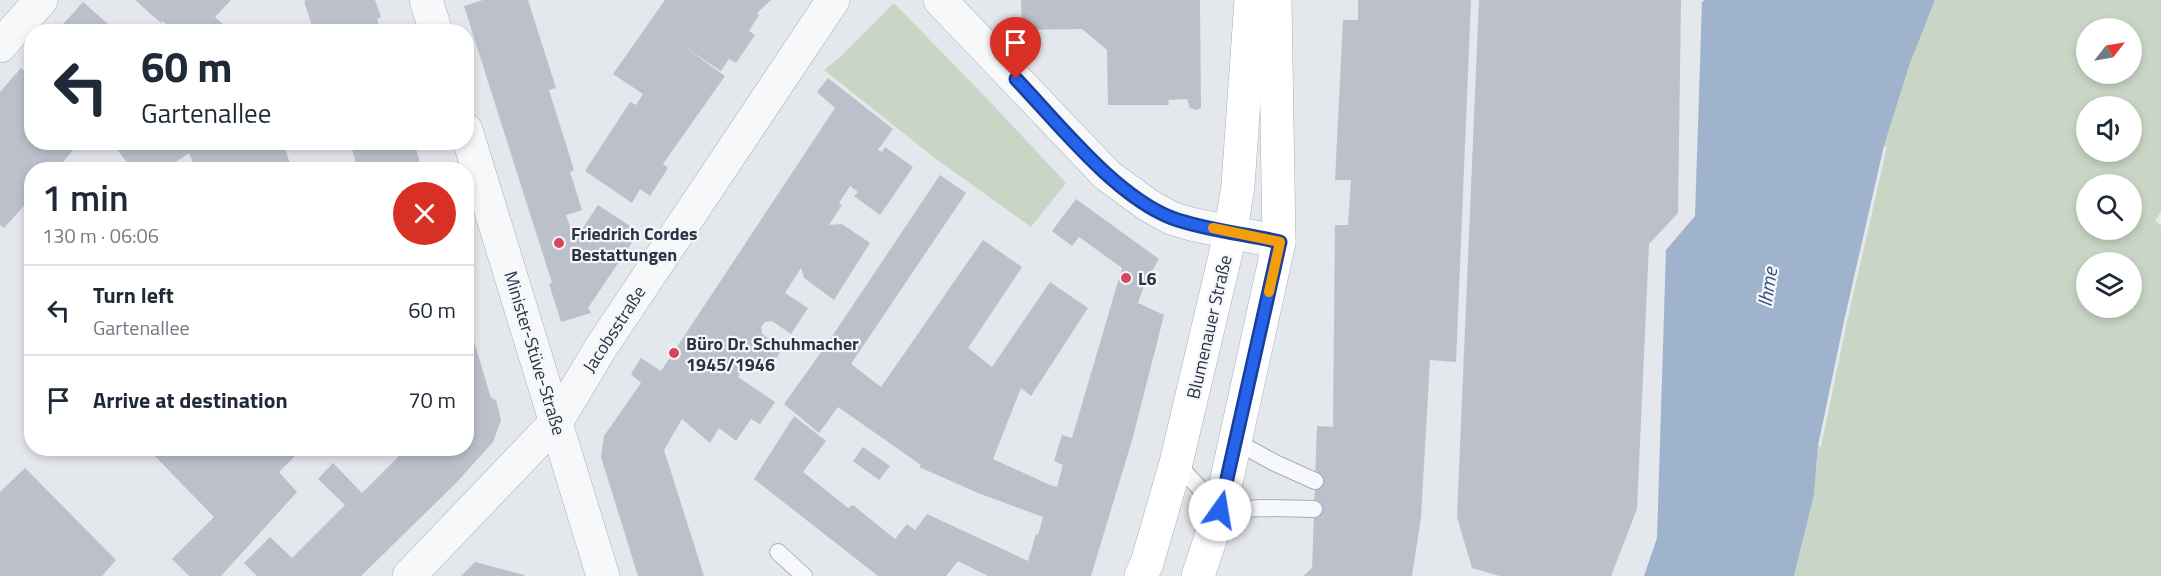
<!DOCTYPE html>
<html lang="en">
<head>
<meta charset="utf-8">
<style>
  body { margin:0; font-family:"Titillium Web",sans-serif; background:#f6f6f7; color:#1f2937; height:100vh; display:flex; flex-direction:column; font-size:22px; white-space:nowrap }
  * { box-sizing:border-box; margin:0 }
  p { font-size:20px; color:#747a83 }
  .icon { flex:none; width:33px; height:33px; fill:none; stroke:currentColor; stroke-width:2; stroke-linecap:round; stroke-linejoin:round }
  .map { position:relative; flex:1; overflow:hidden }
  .panel { position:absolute; left:24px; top:162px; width:450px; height:294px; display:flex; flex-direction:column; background:#fff; border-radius:24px; box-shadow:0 3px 9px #0003 }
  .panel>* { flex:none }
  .banner { position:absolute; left:24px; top:24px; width:450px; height:126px; border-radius:24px; box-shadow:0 3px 9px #0003; background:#fff; color:#1f2937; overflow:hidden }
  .needle { width:39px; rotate:59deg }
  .buttons { position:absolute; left:2076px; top:18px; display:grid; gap:12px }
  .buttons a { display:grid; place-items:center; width:66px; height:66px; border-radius:50%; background:#fff; box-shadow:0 3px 9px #0003; font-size:30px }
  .pin { position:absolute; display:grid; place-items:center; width:51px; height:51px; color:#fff; margin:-62px -26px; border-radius:50% 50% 50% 0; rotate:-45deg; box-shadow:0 0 6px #0007 }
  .pin .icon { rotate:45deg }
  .me { position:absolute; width:66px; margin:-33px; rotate:13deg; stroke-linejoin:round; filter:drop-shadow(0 0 4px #0008) }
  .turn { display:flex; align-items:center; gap:21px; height:126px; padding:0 18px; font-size:27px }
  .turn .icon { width:78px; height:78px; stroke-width:2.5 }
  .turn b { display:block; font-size:42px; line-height:51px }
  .round { display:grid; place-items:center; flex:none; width:63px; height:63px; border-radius:32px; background:#f6f6f7 }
  .headline { display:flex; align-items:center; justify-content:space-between; height:102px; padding:0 18px }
  h1 { font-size:36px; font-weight:600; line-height:45px }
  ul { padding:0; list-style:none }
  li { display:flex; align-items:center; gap:18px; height:90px; padding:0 18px; border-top:2px solid #e0e1e3 }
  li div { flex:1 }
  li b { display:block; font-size:22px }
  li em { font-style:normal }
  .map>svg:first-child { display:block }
  .green { fill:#c9d6c5; fill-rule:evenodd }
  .water { fill:#9fb4cc }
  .pier { fill:#e4e7ec }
  .building { fill:#bbc0ca }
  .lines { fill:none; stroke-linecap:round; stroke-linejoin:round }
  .lane-casing { stroke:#a9aeb7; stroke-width:18 }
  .street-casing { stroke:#a9aeb7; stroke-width:34 }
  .secondary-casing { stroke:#a9aeb7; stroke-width:34 }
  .lane { stroke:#f7f8fa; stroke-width:16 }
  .street { stroke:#f7f8fa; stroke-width:33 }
  .secondary { stroke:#fff; stroke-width:33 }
  .route-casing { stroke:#184099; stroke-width:15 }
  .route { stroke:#2563eb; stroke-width:10 }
  .slow { stroke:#f59e0b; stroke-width:10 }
  .poi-dot { fill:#d1495b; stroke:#f4f6f9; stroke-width:2 }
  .labels { text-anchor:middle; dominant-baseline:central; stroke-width:4.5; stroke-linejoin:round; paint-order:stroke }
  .poi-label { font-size:18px; font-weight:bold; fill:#2b3445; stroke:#f4f6f9; text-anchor:start }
  .street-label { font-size:18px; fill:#2b3445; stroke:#f4f6f9 }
  .water-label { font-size:20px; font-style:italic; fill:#34527a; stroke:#f4f6f9 }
</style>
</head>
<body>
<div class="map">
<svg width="2161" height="576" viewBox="0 0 2161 576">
  <rect width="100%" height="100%" fill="#e4e7ec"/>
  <g class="green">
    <path d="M 1935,0 L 2161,0 L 2161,212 L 2155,221 L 2161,225 L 2161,576 L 1794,576 L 1814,495 L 1818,446 L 1884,146 L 1909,66 ZM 2086,28 L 2132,28 L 2132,74 L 2086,74 ZM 2086,106 L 2132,106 L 2132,152 L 2086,152 ZM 2086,184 L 2132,184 L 2132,230 L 2086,230 ZM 2086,262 L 2132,262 L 2132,308 L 2086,308 Z"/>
    <path d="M 894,3 L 992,104 L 1066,183 L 1031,227 L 936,159 L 824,70 L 838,59 Z"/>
  </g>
  <path class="water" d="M 1705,0 L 1935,0 L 1909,66 L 1884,146 L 1818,446 L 1814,495 L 1794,576 L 1644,576 L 1657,538 L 1666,250 L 1695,216 L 1702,2 Z"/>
  <path class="pier" d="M 1884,146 L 1887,147 L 1847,322 L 1821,447 L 1818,446 L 1844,321 Z"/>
  <g class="building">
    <path d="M 135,0 L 231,0 L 215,17 L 232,32 L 174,32 L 163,21 L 161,23 Z"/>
    <path d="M 307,0 L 375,0 L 381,17 L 377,19 L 381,32 L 314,32 L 304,1 Z"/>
    <path d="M 483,0 L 528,0 L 556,88 L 549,90 L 574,170 L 570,172 L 582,210 L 566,215 L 575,240 L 598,205 L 639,232 L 588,308 L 591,313 L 561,322 L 549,284 L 552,283 L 464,6 Z"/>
    <path d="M 665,0 L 771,0 L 757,13 L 759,15 L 749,31 L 755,35 L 736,63 L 729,59 L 721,71 L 684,47 L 725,76 L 663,164 L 668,168 L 650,196 L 640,189 L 632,203 L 585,171 L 630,102 L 636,105 L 643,94 L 613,74 Z"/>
    <path d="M 1021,0 L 1200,0 L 1201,108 L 1197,110 L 1190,108 L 1187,99 L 1168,100 L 1169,105 L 1108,105 L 1107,50 L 1082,29 L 1022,30 Z"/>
    <path d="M 1358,0 L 1471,0 L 1456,362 L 1430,360 L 1421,517 L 1412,576 L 1303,576 L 1312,568 L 1317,426 L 1333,427 L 1335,225 L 1348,225 L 1351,180 L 1335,180 L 1343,20 L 1358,20 Z"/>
    <path d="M 1479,0 L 1681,0 L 1678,213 L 1649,244 L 1637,509 L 1611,576 L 1500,576 L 1472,568 L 1457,517 Z"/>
    <path d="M 83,2 L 117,32 L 56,32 Z"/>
    <path d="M 21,68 L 32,77 L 32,142 L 80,142 L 56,170 L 32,170 L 32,197 L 4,228 L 0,225 L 0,92 Z"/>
    <path d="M 828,78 L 893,129 L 878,150 L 882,152 L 885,147 L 913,167 L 880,215 L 854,196 L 858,192 L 850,186 L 839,203 L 842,205 L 829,225 L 842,224 L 870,243 L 834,300 L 804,278 L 801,268 L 785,293 L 808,308 L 791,334 L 772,321 L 765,322 L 761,327 L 762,334 L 783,348 L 767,372 L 747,359 L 738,377 L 775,402 L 760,424 L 751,419 L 736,441 L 719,428 L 710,443 L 682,419 L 664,450 L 704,576 L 638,576 L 601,457 L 604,436 L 641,383 L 631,374 L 641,358 L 661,371 L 835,108 L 817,92 Z"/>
    <path d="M 111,142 L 283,142 L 292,170 L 196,170 L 189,153 L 164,170 L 133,170 Z"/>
    <path d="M 350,142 L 414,142 L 422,170 L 358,170 Z"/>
    <path d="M 940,175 L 966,193 L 851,364 L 881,387 L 983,240 L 1022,267 L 968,348 L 992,367 L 1050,282 L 1088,308 L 1031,396 L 1021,388 L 993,459 L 1050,485 L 1057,487 L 1063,465 L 1054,461 L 1062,435 L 1072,438 L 1122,268 L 1079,237 L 1072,246 L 1052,231 L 1076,199 L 1159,259 L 1145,283 L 1138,303 L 1164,315 L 1133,437 L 1091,576 L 988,576 L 958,561 L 946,576 L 878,576 L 754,479 L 794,416 L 826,441 L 803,472 L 848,508 L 853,505 L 895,539 L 907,524 L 915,530 L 927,514 L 1028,561 L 1036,534 L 1038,535 L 1043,517 L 978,493 L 919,467 L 921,465 L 838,407 L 819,433 L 784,404 L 827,344 Z"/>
    <path d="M 467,318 L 491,398 L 496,400 L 501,420 L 493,442 L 456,483 L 361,576 L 257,576 L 244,563 L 270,537 L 292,558 L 345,505 L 318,479 L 333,463 L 362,493 L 407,448 L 466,448 Z"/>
    <path d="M 863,447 L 890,466 L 879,480 L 853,461 Z"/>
    <path d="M 147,448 L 303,448 L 279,472 L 297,492 L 221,576 L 189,576 L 172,559 L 214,517 Z"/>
    <path d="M 25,468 L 116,560 L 102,576 L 0,576 L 0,492 Z"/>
    <path d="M 475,562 L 524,575 L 524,576 L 461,576 Z"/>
  </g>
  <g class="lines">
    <g class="lane-casing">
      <g id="lane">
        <path d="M 1235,441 L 1275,463 L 1315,481"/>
        <path d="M 1176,463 L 1220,510 L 1265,508 L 1314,509"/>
        <path d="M 778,552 L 804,576"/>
      </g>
    </g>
    <g class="street-casing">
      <g id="street">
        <path d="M 426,0 L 436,32"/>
        <path d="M 940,0 L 1107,175 L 1148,205 L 1171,218 L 1191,224 L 1279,242"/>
        <path d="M 0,46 L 41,0"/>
        <path d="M 466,130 L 603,576"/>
        <path d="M 409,576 L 557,421 L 600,349 L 833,0"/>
      </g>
    </g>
    <g class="secondary-casing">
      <g id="secondary">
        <path d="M 1141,576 L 1147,563 L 1176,463 L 1231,231 L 1238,185 L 1251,0"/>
        <path d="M 1198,576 L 1220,510 L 1279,242 L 1275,0"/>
      </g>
    </g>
    <use href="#lane" class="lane"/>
    <use href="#street" class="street"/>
    <use href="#secondary" class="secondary"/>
  </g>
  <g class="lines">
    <g class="route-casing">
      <path id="route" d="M 1016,79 C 1058,123 1115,196 1172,218 C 1204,230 1246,234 1280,242 L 1220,510"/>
    </g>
    <use href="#route" class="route"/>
    <path class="slow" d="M 1213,228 L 1280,242 L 1269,292"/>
  </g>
  <g class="poi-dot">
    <circle cx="559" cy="243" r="6"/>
    <circle cx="1126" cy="278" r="6"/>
    <circle cx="674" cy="353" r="6"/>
  </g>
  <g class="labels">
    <g class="poi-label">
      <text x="571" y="233">Friedrich Cordes<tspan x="571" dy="21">Bestattungen</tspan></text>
      <text x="1138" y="278">L6</text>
      <text x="686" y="343">Büro Dr. Schuhmacher<tspan x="686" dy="21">1945/1946</tspan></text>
    </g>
    <g class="street-label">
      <text transform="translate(1209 327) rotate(-77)">Blumenauer Straße</text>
      <text transform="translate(614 329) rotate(-57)">Jacobsstraße</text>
      <text transform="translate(535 353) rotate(73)">Minister-Stüve-Straße</text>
    </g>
    <g class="water-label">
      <text transform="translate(1767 287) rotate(-81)">Ihme</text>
    </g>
  </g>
</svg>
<div class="buttons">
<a><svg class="needle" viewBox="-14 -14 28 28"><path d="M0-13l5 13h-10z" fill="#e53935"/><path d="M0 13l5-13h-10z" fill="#747a83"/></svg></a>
<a><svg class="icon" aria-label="sound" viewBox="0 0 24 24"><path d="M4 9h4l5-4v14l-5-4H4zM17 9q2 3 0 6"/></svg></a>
<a><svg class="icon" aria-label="search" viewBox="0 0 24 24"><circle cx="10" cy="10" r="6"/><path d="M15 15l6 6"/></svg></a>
<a><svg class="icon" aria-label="layers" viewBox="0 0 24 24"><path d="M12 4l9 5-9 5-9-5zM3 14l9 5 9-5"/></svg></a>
</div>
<div class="pin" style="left:1016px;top:79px;background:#d93025"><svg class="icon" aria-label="arrive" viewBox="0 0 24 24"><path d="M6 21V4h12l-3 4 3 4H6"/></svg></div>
<svg class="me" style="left:1220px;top:510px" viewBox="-20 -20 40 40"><circle r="19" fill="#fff"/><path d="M0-13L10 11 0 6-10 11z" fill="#2563eb"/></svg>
<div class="banner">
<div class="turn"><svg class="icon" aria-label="left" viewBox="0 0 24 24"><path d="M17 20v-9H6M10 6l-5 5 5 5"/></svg><div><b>60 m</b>Gartenallee</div></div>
</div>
<section class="panel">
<div class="headline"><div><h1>1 min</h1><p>130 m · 06:06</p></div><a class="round" style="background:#d93025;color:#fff"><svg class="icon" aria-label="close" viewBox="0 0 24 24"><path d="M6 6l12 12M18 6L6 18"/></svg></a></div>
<ul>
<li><svg class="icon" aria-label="left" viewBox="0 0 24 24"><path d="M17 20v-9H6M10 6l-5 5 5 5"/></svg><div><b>Turn left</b><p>Gartenallee</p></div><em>60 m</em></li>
<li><svg class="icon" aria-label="arrive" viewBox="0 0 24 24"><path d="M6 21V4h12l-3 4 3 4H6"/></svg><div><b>Arrive at destination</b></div><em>70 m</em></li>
</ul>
</section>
</div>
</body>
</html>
